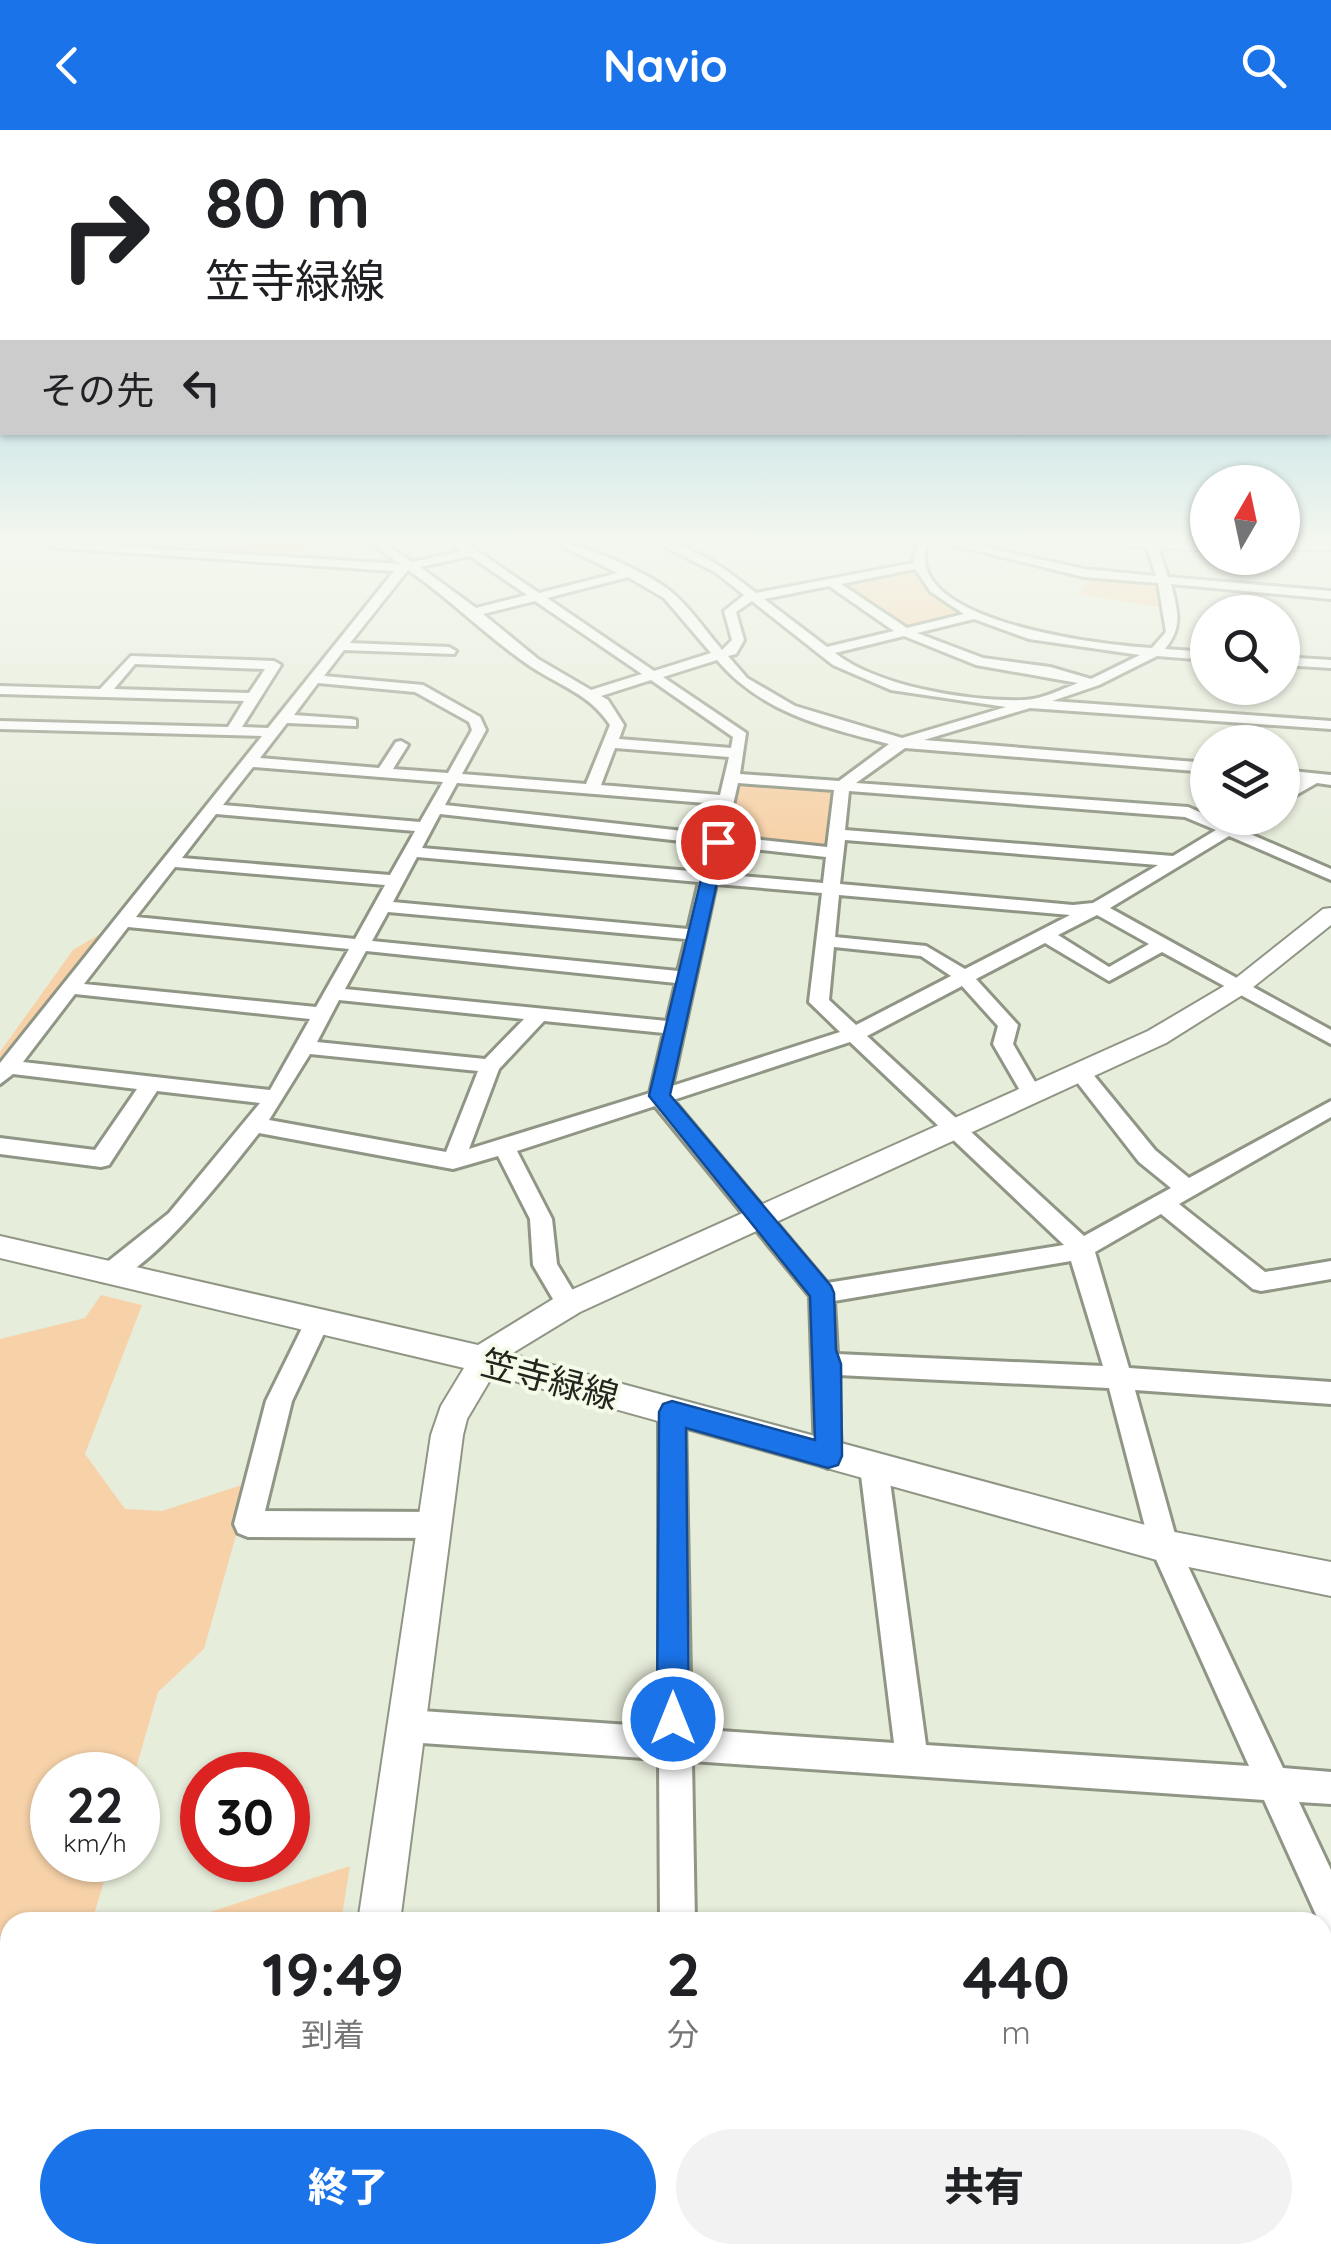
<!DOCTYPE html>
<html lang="ja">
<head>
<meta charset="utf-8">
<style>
  body { margin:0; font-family:Quicksand,"Noto Sans JP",sans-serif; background:#f2f2f2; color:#202124; height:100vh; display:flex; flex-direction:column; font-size:38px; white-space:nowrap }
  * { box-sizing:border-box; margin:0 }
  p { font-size:32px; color:#757577 }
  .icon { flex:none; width:55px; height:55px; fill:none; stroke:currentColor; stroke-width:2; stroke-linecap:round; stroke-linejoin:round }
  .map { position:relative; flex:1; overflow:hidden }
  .side { position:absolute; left:0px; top:1782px; width:1332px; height:352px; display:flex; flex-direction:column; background:#fff; border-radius:30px 30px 0 0; box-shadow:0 2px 8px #0004 }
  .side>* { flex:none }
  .banner { position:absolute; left:0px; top:0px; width:1332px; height:305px; box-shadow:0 2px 8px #0004; background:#fff; color:#202124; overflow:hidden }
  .needle { width:65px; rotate:9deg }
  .tools { position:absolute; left:1190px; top:335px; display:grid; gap:20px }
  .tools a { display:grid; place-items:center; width:110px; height:110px; border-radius:50%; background:#fff; box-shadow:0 2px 8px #0004; font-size:50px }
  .speed { position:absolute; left:30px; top:1622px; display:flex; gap:20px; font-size:50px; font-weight:700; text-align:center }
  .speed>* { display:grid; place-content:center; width:130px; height:130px; border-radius:50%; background:#fff; box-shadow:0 2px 8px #0004; line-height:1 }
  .speed small { font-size:25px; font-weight:400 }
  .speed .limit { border:15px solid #d22; background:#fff; color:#111 }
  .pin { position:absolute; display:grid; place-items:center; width:85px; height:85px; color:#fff; margin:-42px; border:5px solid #fff; border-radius:50%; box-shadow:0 2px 10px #0007 }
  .me { position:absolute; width:110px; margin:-55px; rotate:0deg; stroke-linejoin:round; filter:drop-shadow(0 0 8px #0008) }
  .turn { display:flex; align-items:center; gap:35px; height:210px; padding:0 40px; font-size:45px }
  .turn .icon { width:130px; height:130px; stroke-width:2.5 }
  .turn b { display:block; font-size:70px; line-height:85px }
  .then { display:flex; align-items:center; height:95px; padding:0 40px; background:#0003; gap:20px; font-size:38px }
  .eta { display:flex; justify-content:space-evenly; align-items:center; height:170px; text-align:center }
  .eta b { font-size:60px; font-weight:800; line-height:70px }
  .cta { display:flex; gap:20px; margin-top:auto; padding:20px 40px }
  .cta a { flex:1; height:115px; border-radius:60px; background:#1a73e8; color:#fff; font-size:40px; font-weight:800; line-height:115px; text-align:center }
  .cta a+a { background:#f2f2f2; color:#202124 }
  header { display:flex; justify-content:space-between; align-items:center; height:130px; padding:0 40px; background:#1a73e8; color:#fff; font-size:45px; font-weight:800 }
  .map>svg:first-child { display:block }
  .green { fill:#f7d2a9 }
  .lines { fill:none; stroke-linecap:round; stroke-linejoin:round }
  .minor-casing { stroke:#909685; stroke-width:6 }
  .tertiary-casing { stroke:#909685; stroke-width:4 }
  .minor { fill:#fff; fill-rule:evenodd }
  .tertiary { fill:#fff; fill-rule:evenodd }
  .route { fill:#1a73e8; stroke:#114b97; stroke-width:2.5 }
  .labels { text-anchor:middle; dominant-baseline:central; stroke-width:8; stroke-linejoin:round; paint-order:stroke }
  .street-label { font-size:35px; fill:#23251f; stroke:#f4fbe8 }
</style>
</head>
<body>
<header><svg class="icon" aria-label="back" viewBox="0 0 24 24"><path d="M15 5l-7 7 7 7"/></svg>Navio<svg class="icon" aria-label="search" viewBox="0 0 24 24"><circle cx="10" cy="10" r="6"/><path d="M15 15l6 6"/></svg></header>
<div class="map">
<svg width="1331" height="2134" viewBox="0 0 1331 2134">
  <rect width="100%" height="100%" fill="#e7eddb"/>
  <g class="green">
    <path d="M 160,412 L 319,412 L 307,414 L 310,418 L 294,426 L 201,420 L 203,417 L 157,414 Z"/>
    <path d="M 907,439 L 914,440 L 931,461 L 965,485 L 907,500 L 838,454 Z"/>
    <path d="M 1091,448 L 1159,457 L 1164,478 L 1080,464 Z"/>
    <path d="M 743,652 L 835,662 L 829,717 L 724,709 L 737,654 Z"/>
    <path d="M 110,798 L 0,937 L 0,922 L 73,820 Z"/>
    <path d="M 101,1165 L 142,1175 L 85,1324 L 125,1379 L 162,1381 L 251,1352 L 204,1519 L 158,1562 L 134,1645 L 52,1645 L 52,1730 L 110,1730 L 92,1792 L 10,1792 L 10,2125 L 289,2125 L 288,2134 L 0,2134 L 0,1209 L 85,1188 Z"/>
    <path d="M 350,1736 L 341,1792 L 188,1792 L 198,1786 Z"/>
  </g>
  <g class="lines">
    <g class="minor-casing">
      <g id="minor">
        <path d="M 49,412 L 400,434 L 370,412 L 382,412 L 412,432 L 462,421 L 451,412 L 464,412 L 539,463 L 618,443 L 553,412 C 581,412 647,443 669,460 C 689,476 705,500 722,520 L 732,510 L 724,481 L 744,465 L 715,442 L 656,412 C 692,412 729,442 756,463 L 913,433 L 918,412 L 928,412 C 898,490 1092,513 1138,517 L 1152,518 L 1166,502 L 1158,453 L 1084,447 L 942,412 L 962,412 L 1084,439 L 1156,446 L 1145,412 L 1156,412 L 1168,447 L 1331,461 L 1331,469 L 1171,454 C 1178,481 1183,497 1165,519 L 1208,522 L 1208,530 L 1157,526 L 1099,555 L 1052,571 L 1331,591 L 1331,599 L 1030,578 L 924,610 L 1208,633 L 1208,642 L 905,618 L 856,653 L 1188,677 L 1227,694 L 1238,688 L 1257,688 L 1241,700 L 1331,739 L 1331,750 L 1229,706 L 1110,778 L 1331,900 L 1331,914 L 1162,822 L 1109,851 L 1045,813 L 976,849 L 1018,895 L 1013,914 L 1042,964 L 1039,969 L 1025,969 L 993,914 L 998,896 L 962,856 L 867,906 L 1084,1106 L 1171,1058 L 1139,1032 L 1073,947 L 1070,942 L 1073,937 L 1087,937 L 1155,1020 L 1189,1048 L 1331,971 L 1331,987 L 1179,1074 L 1265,1142 L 1331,1131 L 1331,1149 L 1261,1161 L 1253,1159 L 1161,1084 L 1095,1122 L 1129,1238 L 1331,1252 L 1331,1274 L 1135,1260 L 1178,1415 L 1283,1638 L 1331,1642 L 1331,1674 L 1299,1672 L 1331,1740 L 1331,1819 L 1322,1820 L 1322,1792 L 1309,1792 L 1317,1787 L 1264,1670 L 692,1631 L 695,1792 L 660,1792 L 659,1629 L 407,1612 L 396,1607 L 391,1596 L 396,1585 L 407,1580 L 659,1597 L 659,1282 L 663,1274 L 672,1271 L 681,1274 L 685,1282 L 691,1599 L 894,1613 L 860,1337 L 864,1328 L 874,1325 L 884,1328 L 888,1337 L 926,1615 L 1249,1636 L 1150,1416 L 1109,1258 L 838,1245 L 841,1326 L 838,1334 L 828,1338 L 818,1334 L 815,1326 L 810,1166 L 655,976 L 517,1021 L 552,1089 L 557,1134 L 581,1174 L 578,1181 L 569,1184 L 560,1181 L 533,1135 L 530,1089 L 498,1026 L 453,1039 L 259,1003 C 236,1032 137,1162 101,1151 L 97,1144 L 101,1137 L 169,1083 L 260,973 L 157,961 L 109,1035 L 101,1037 L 0,1024 L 0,1008 L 95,1020 L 137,959 L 13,944 L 0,954 L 0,933 L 262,606 L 0,599 L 0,591 L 228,597 L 244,571 L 0,564 L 0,556 L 100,559 L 131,526 L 274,531 L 281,535 L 242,597 L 268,598 L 394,441 L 59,418 L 49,416 ZM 470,426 L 527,465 L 476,478 L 420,437 ZM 915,439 L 931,462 L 964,484 L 907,498 L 841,454 ZM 408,440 C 452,470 487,507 530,536 C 560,556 590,564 610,595 L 586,654 L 462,644 L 486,600 L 480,587 L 423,555 L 324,546 L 344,520 L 454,524 L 456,521 L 449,517 L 350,513 ZM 628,447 L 664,468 L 711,523 L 654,541 L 547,468 ZM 829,456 L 894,501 L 827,517 L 764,469 ZM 535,471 L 642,544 L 591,560 L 538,529 L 483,484 ZM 752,471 L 833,535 L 891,560 L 1006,577 L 902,608 L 795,576 L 747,548 L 728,526 L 736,524 L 744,510 L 736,482 ZM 974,489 L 1029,509 L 1140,525 L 1091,549 L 1050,537 L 983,528 L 917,503 ZM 904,506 L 976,535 L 1078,553 C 1062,559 1043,569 1025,570 C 971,572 878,557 835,523 ZM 717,530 C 762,583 824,597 889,614 L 839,651 L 740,644 L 746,603 L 663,547 ZM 135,534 L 265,539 L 249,563 L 114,559 ZM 651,550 L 733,607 L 731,618 L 619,609 L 624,595 L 608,570 L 601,566 ZM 318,553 L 415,562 L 469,592 L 472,600 L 448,643 L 393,639 L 408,615 L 401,611 L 396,612 L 379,638 L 260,628 L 287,593 L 356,596 L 356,590 L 351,589 L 294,585 ZM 615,618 L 729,627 L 720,665 L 601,655 ZM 253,637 L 443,652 L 420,692 L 223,675 ZM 457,653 L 718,674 L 711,704 L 445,675 ZM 738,653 L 834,660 L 827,717 L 726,706 ZM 849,661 L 1185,687 L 1216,700 L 1173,726 L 845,700 ZM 216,684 L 415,701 L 390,745 L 182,728 ZM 440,684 L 708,714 L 702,742 L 422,718 ZM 845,710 L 1158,735 L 1093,773 L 1073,775 L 840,754 ZM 724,716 L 826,727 L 823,753 L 718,744 ZM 417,727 L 699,752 L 688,799 L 393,772 ZM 175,737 L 385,755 L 355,809 L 136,787 ZM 716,754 L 822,763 L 809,872 L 840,902 L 672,956 ZM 839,765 L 1070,785 L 965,839 L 926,816 L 835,807 ZM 388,782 L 686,809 L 678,841 L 372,811 ZM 1097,785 L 1149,814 L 1109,837 L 1058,805 ZM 128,797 L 349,819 L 316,877 L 84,854 ZM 834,817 L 921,826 L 951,846 L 856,895 L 829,870 ZM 366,821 L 676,853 L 667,891 L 345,859 ZM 75,864 L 310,889 L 270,960 L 23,932 ZM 339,870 L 524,889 L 485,929 L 317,912 ZM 544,891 L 664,903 L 650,963 L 469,1019 L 499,939 ZM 850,912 L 1064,1115 L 827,1153 L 673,970 ZM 310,924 L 478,941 L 446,1022 L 269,990 ZM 1071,1131 L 1103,1236 L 837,1224 L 834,1171 Z"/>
        <path d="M 1282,527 L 1331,530 L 1331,538 L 1282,535 Z"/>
        <path d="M 1282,640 L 1331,645 L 1331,655 L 1317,653 L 1282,673 L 1282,661 L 1299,651 L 1282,650 Z"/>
        <path d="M 317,1183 L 326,1186 L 329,1193 L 292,1271 L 265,1381 L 435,1382 L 445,1386 L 449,1395 L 445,1404 L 435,1408 L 248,1407 L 238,1403 L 234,1394 L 266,1271 L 308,1186 Z"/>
        <rect x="661" y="2125" width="40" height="9"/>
      </g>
    </g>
    <g class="tertiary-casing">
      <g id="tertiary">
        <path d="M 1120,412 L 1208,413 L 1208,421 L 1127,416 Z"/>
        <rect x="1282" y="412" width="49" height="8"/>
        <path d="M 1331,778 L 1331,795 L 1247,862 L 1166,913 L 580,1182 L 511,1224 L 1164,1400 L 1331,1432 L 1331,1466 L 1164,1432 L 493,1245 L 467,1289 L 463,1305 L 400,1792 L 358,1792 L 431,1305 L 441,1276 L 464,1238 L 0,1128 L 0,1106 L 478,1215 L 558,1166 L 1148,901 L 1231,852 L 1323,779 Z"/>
        <path d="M 308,2125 L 358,2125 L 357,2134 L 307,2134 Z"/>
      </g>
    </g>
    <use href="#minor" class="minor"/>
    <use href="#tertiary" class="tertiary"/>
  </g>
  <linearGradient id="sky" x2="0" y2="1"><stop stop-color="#7bc4d9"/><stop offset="0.58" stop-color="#f4f7ef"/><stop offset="1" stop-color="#f4f7ef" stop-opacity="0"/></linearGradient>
  <rect width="1331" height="711" fill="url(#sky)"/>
  <path class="route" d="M 718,707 L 726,712 L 670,965 L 831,1156 L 834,1163 L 836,1220 L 841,1234 L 842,1326 L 838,1335 L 828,1338 L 686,1298 L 689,1589 L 684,1600 L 673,1605 L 662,1600 L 657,1589 L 659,1282 L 663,1274 L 672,1271 L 815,1310 L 810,1166 L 649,966 L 710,712 Z"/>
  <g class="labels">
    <g class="street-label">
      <text transform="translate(550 1249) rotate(15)">笠寺緑線</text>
    </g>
  </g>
</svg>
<div class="tools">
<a><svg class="needle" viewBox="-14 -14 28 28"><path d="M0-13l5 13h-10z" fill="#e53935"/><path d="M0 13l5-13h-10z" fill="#757577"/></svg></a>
<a><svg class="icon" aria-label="search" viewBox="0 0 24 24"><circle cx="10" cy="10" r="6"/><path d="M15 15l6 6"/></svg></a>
<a><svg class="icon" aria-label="layers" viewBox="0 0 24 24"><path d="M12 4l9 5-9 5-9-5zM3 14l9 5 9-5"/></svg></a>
</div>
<div class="speed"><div>22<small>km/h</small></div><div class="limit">30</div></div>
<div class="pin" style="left:718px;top:712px;background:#d93025"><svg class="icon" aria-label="arrive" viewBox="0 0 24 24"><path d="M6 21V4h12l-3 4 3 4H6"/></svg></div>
<svg class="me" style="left:673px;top:1589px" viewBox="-20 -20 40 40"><circle r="17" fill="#1a73e8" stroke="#fff" stroke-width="3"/><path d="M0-11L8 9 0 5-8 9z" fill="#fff"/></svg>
<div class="banner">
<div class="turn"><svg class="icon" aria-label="right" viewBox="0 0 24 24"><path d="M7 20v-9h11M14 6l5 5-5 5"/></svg><div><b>80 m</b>笠寺緑線</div></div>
<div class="then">その先<svg class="icon" aria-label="left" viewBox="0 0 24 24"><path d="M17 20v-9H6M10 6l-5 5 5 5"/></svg></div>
</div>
<section class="side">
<div class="eta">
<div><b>19:49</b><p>到着</p></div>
<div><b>2</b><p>分</p></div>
<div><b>440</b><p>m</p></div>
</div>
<div class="cta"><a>終了</a><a>共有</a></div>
</section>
</div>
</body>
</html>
